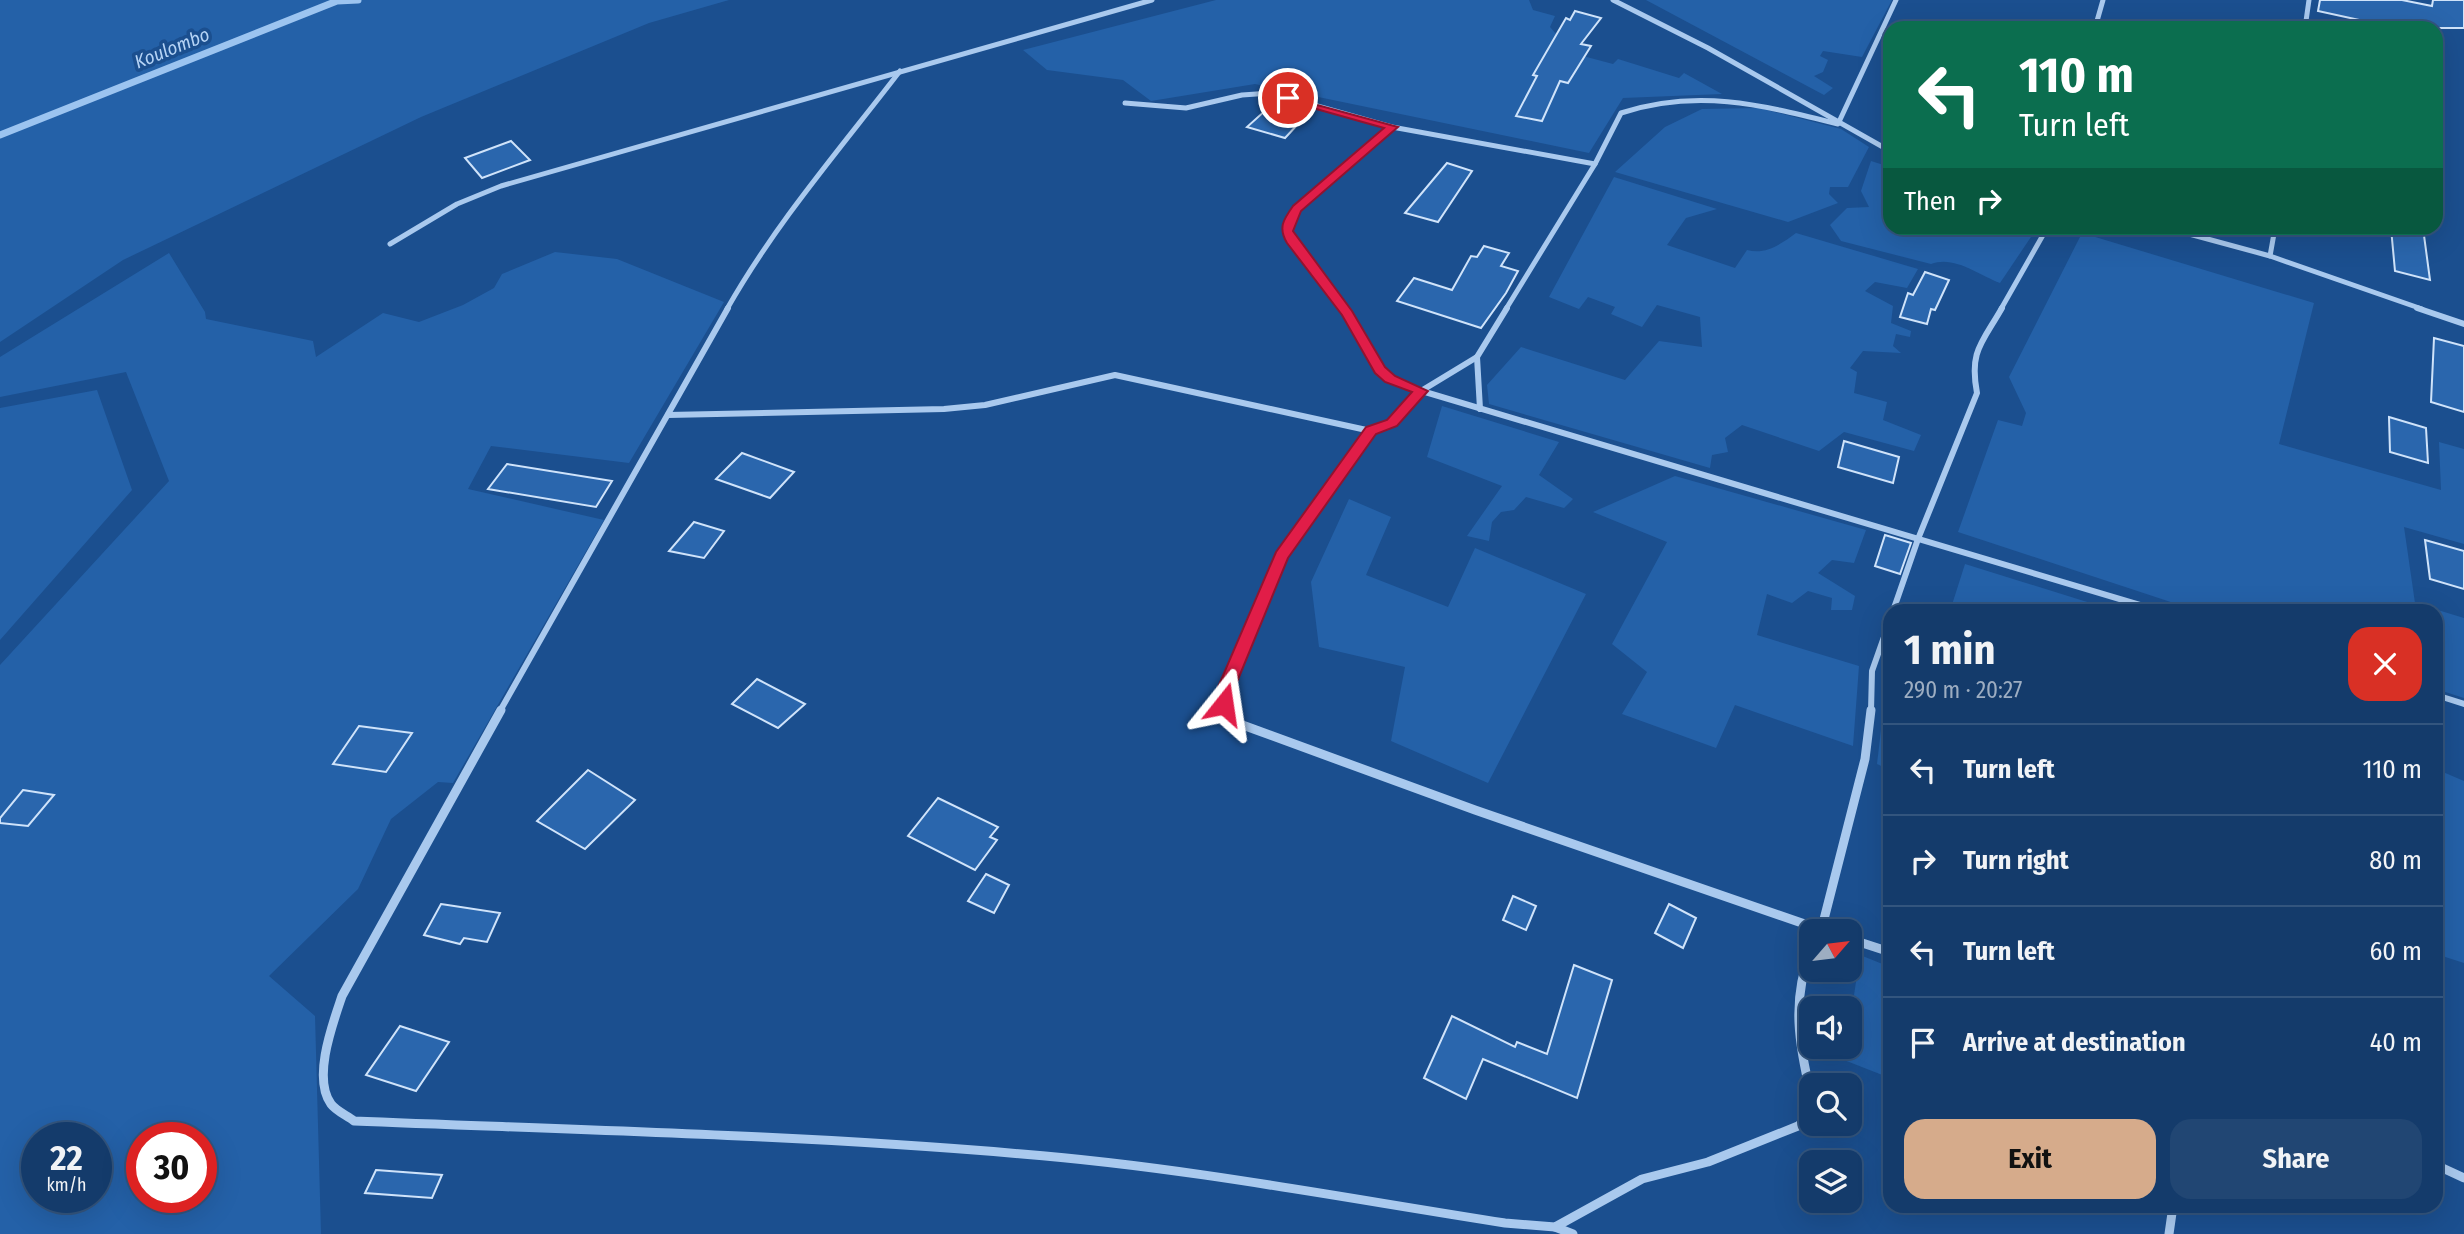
<!DOCTYPE html>
<html lang="en">
<head>
<meta charset="utf-8">
<style>
  body { margin:0; font-family:"Fira Sans Condensed",sans-serif; background:#214673; color:#f1f3f6; height:100vh; display:flex; flex-direction:column; font-size:26px; white-space:nowrap }
  * { box-sizing:border-box; margin:0 }
  p { font-size:23px; color:#9dadc1 }
  .icon { flex:none; width:38px; height:38px; fill:none; stroke:currentColor; stroke-width:2; stroke-linecap:round; stroke-linejoin:round }
  .map { position:relative; flex:1; overflow:hidden }
  .sheet { position:absolute; left:1883px; top:604px; width:560px; height:609px; display:flex; flex-direction:column; background:#143b6b; border-radius:21px; box-shadow:0 7px 28px #0002,0 0 0 2px #33557e }
  .sheet>* { flex:none }
  .top-card { position:absolute; left:1883px; top:21px; width:560px; height:214px; border-radius:21px; box-shadow:0 7px 28px #0002,0 0 0 2px #33557e; background:#0b6e4f; color:#fff; overflow:hidden }
  .needle { width:46px; rotate:62deg }
  .fabs { position:absolute; left:1799px; top:919px; display:grid; gap:14px }
  .fabs a { display:grid; place-items:center; width:63px; height:63px; border-radius:14px; background:#143b6b; box-shadow:0 7px 28px #0002,0 0 0 2px #33557e; font-size:35px }
  .speed { position:absolute; left:21px; top:1122px; display:flex; gap:14px; font-size:35px; font-weight:700; text-align:center }
  .speed>* { display:grid; place-content:center; width:91px; height:91px; border-radius:50%; background:#143b6b; box-shadow:0 7px 28px #0002,0 0 0 2px #33557e; line-height:1 }
  .speed small { font-size:18px; font-weight:400 }
  .speed .limit { border:10px solid #d22; background:#fff; color:#111 }
  .pin { position:absolute; display:grid; place-items:center; width:60px; height:60px; color:#fff; margin:-30px; border:4px solid #fff; border-radius:50%; box-shadow:0 2px 7px #0007 }
  .me { position:absolute; width:77px; margin:-38px; rotate:15deg; stroke-linejoin:round; filter:drop-shadow(0 0 5px #0008) }
  .turn { display:flex; align-items:center; gap:24px; height:147px; padding:0 21px; font-size:32px }
  .turn .icon { width:91px; height:91px; stroke-width:2.5 }
  .turn b { display:block; font-size:49px; line-height:60px }
  .then { display:flex; align-items:center; height:66px; padding:0 21px; background:#0003; gap:14px; font-size:26px }
  .round { display:grid; place-items:center; flex:none; width:74px; height:74px; border-radius:21px; background:#214673 }
  .head { display:flex; align-items:center; justify-content:space-between; height:119px; padding:0 21px }
  h1 { font-size:42px; font-weight:700; line-height:52px }
  .action { display:flex; gap:14px; margin-top:auto; padding:14px 21px }
  .action a { flex:1; height:80px; border-radius:21px; background:#d6ab8b; color:#111; font-size:28px; font-weight:700; line-height:80px; text-align:center }
  .action a+a { background:#214673; color:#f1f3f6 }
  ul { padding:0; list-style:none }
  li { display:flex; align-items:center; gap:21px; height:91px; padding:0 21px; border-top:2px solid #33557e }
  li div { flex:1 }
  li b { display:block; font-size:26px }
  li em { font-style:normal }
  .map>svg:first-child { display:block }
  .green { fill:#2461a8; fill-rule:evenodd }
  .lines { fill:none; stroke-linecap:round; stroke-linejoin:round }
  .stream { stroke:#9cc4f0; stroke-width:7 }
  .building { fill:#2a66ad; stroke:#cfe3fa; stroke-width:2 }
  .minor-far2 { stroke:#a9c9ee; stroke-width:5 }
  .minor-far1 { stroke:#a9c9ee; stroke-width:6 }
  .minor { stroke:#a9c9ee; stroke-width:9 }
  .route { fill:#e11d48; stroke:#92132f; stroke-width:2 }
  .labels { text-anchor:middle; dominant-baseline:central; stroke-width:7; stroke-linejoin:round; paint-order:stroke }
  .far-water-label { font-size:19px; font-style:italic; fill:#b5d3f5; stroke:#1b4f8f }
</style>
</head>
<body>
<div class="map">
<svg width="2464" height="1234" viewBox="0 0 2464 1234">
  <rect width="100%" height="100%" fill="#1b4f8f"/>
  <g class="green">
    <path d="M 0,0 L 729,0 L 649,23 L 421,117 L 123,260 L 0,342 Z"/>
    <path d="M 1216,0 L 1529,0 L 1533,10 L 1555,16 L 1550,27 L 1557,35 L 1549,47 L 1613,64 L 1618,59 L 1679,78 L 1684,73 L 1722,94 L 1623,98 L 1589,153 L 1255,84 L 1151,101 L 1123,80 L 1047,70 L 1023,50 Z"/>
    <path d="M 1646,0 L 1892,0 L 1862,57 L 1823,51 L 1820,56 L 1828,60 L 1823,72 L 1814,76 L 1833,88 L 1824,95 Z"/>
    <path d="M 1759,108 L 1841,129 L 1869,147 L 1848,187 L 1830,187 L 1829,194 L 1838,203 L 1788,222 L 1615,172 L 1665,127 L 1702,109 Z"/>
    <path d="M 1871,161 L 1890,167 L 1890,228 L 2037,228 L 2000,283 C 1979,275 1954,255 1931,264 L 1841,241 L 1830,225 L 1847,208 L 1869,207 L 1861,191 Z"/>
    <path d="M 1614,177 L 1717,209 L 1686,218 L 1667,245 L 1735,268 L 1747,250 C 1766,255 1781,244 1796,233 L 1918,269 L 1907,288 L 1875,282 L 1865,291 L 1893,306 L 1891,323 L 1911,331 L 1910,337 L 1896,334 L 1893,346 L 1901,353 L 1863,351 L 1850,368 L 1857,372 L 1854,393 L 1887,402 L 1883,420 L 1921,435 L 1914,451 L 1844,432 L 1819,451 L 1742,425 L 1725,438 L 1728,452 L 1712,455 L 1710,468 L 1489,404 L 1487,385 L 1521,347 L 1625,380 L 1659,341 L 1702,347 L 1700,317 L 1657,305 L 1642,327 L 1611,314 L 1615,307 L 1588,297 L 1579,309 L 1549,297 Z"/>
    <path d="M 2082,233 L 2314,303 L 2279,444 L 2441,490 L 2439,442 L 2464,449 L 2464,544 L 2404,527 L 2415,603 L 2464,618 L 2464,698 L 2436,689 L 2436,611 L 2198,611 L 1958,532 L 1998,420 L 2022,426 L 2026,413 L 2009,377 Z"/>
    <path d="M 555,252 L 617,259 L 724,302 L 629,463 L 491,446 L 468,489 L 604,520 L 453,783 L 438,782 L 391,819 L 358,889 L 269,976 L 315,1016 L 321,1234 L 0,1234 L 0,665 L 169,481 L 126,372 L 0,397 L 0,357 L 169,253 L 205,312 L 206,319 L 313,341 L 316,357 L 383,313 L 419,322 L 463,305 L 494,288 L 502,274 ZM 37,1138 L 96,1138 L 96,1197 L 37,1197 ZM 142,1138 L 201,1138 L 201,1197 L 142,1197 Z"/>
    <path d="M 97,390 L 132,490 L 0,640 L 0,408 Z"/>
    <path d="M 1442,406 L 1559,442 L 1539,475 L 1573,499 L 1564,508 L 1526,497 L 1514,510 L 1501,512 L 1492,522 L 1489,541 L 1467,536 L 1502,486 L 1427,457 Z"/>
    <path d="M 1675,476 L 1866,530 L 1854,563 L 1832,560 L 1818,573 L 1855,596 L 1852,610 L 1831,610 L 1832,598 L 1808,591 L 1792,603 L 1767,594 L 1757,635 L 1859,666 L 1853,746 L 1735,705 L 1716,748 L 1622,714 L 1647,672 L 1612,644 L 1667,542 L 1593,512 Z"/>
    <path d="M 1349,499 L 1391,517 L 1366,575 L 1448,607 L 1475,548 L 1586,594 L 1488,783 L 1391,741 L 1405,667 L 1319,647 L 1311,582 Z"/>
    <path d="M 1965,564 L 2116,611 L 1950,611 Z"/>
    <path d="M 1888,670 L 1890,671 L 1890,770 L 1877,764 Z"/>
    <path d="M 2436,769 L 2464,781 L 2464,963 L 2436,954 Z"/>
    <path d="M 1860,955 L 1890,967 L 1890,1078 L 1844,1060 L 1846,1047 L 1850,1046 L 1850,1022 Z"/>
  </g>
  <g class="lines">
    <path class="stream" d="M 0,135 L 337,1 L 358,0"/>
  </g>
  <g class="building">
    <path d="M 2320,0 L 2402,0 L 2432,6 L 2433,0 L 2464,0 L 2464,28 L 2396,28 L 2318,11 Z"/>
    <path d="M 1575,11 L 1601,18 L 1581,44 L 1591,46 L 1568,83 L 1560,81 L 1542,121 L 1516,116 L 1537,76 L 1533,75 L 1566,18 L 1570,20 Z"/>
    <path d="M 1277,100 L 1311,110 L 1285,138 L 1247,127 Z"/>
    <path d="M 511,141 L 530,160 L 482,178 L 465,158 Z"/>
    <path d="M 1447,163 L 1472,171 L 1438,222 L 1405,213 Z"/>
    <path d="M 2391,228 L 2423,228 L 2430,280 L 2395,271 Z"/>
    <path d="M 1484,246 L 1509,253 L 1501,266 L 1518,271 L 1506,293 L 1481,328 L 1397,301 L 1414,278 L 1452,290 L 1471,256 L 1477,257 Z"/>
    <path d="M 1925,272 L 1949,280 L 1935,310 L 1931,309 L 1927,324 L 1900,317 L 1908,293 L 1913,295 Z"/>
    <path d="M 2434,338 L 2464,346 L 2464,412 L 2431,402 Z"/>
    <path d="M 2389,417 L 2426,428 L 2428,463 L 2390,452 Z"/>
    <path d="M 1844,441 L 1899,457 L 1893,483 L 1838,467 Z"/>
    <path d="M 742,453 L 794,472 L 770,498 L 716,479 Z"/>
    <path d="M 507,464 L 612,481 L 596,507 L 488,489 Z"/>
    <path d="M 694,522 L 724,531 L 704,558 L 669,551 Z"/>
    <path d="M 1885,535 L 1911,543 L 1900,574 L 1875,566 Z"/>
    <path d="M 2425,540 L 2464,551 L 2464,589 L 2430,579 Z"/>
    <path d="M 757,679 L 805,704 L 778,728 L 732,704 Z"/>
    <path d="M 359,726 L 412,733 L 386,772 L 333,764 Z"/>
    <path d="M 588,770 L 635,800 L 585,849 L 537,821 Z"/>
    <path d="M 23,790 L 54,795 L 28,826 L 0,823 L 0,818 Z"/>
    <path d="M 938,798 L 998,827 L 990,837 L 997,840 L 975,870 L 908,836 Z"/>
    <path d="M 986,874 L 1009,885 L 994,913 L 968,901 Z"/>
    <path d="M 1513,896 L 1536,906 L 1526,930 L 1503,920 Z"/>
    <path d="M 441,904 L 500,913 L 487,942 L 464,938 L 460,944 L 424,935 Z"/>
    <path d="M 1669,904 L 1696,918 L 1683,948 L 1655,933 Z"/>
    <path d="M 1574,965 L 1612,980 L 1577,1098 L 1483,1059 L 1466,1099 L 1424,1078 L 1452,1016 L 1515,1047 L 1517,1042 L 1547,1054 Z"/>
    <path d="M 400,1026 L 449,1042 L 416,1091 L 366,1075 Z"/>
    <path d="M 376,1170 L 442,1175 L 432,1198 L 365,1193 Z"/>
  </g>
  <g class="lines">
    <g class="minor-far2">
      <path d="M 1613,0 L 1708,48 L 1890,151"/>
      <path d="M 2095,28 L 2103,0"/>
      <path d="M 2305,28 L 2309,0"/>
      <path d="M 1125,103 L 1186,108 L 1242,95 L 1271,93 L 1392,127"/>
      <path d="M 2167,228 L 2270,256 L 2422,309"/>
      <path d="M 390,244 L 457,204 L 501,186 L 1152,0"/>
      <path d="M 2270,256 L 2275,228"/>
      <path d="M 727,309 C 775,224 840,149 900,71"/>
      <path d="M 1344,309 L 1291,241 L 1289,224 L 1297,208 L 1392,127 L 1595,164"/>
      <path d="M 1506,309 L 1595,164 L 1621,113 C 1698,88 1762,105 1838,124 L 1896,0"/>
      <path d="M 2001,309 L 2047,228"/>
    </g>
    <g class="minor-far1">
      <path d="M 1343,308 L 1380,370 L 1405,386 L 2160,611"/>
      <path d="M 2417,308 L 2464,324"/>
      <path d="M 1477,357 L 1480,409"/>
      <path d="M 668,415 L 944,409 L 985,405 L 1115,375 L 1371,431 L 1392,423 L 1421,391 L 1477,357 L 1507,308"/>
      <path d="M 1893,611 L 1918,539 L 1977,393 C 1969,351 1982,343 2002,308"/>
      <path d="M 2436,695 L 2464,704"/>
      <path d="M 500,711 L 728,308"/>
      <path d="M 1228,711 L 1224,694 L 1281,556 L 1371,431"/>
      <path d="M 1871,711 L 1872,671 L 1890,620"/>
    </g>
    <g class="minor">
      <path d="M 501,710 L 342,996 C 333,1023 312,1078 331,1104 C 336,1111 348,1116 354,1121 C 577,1130 800,1135 1022,1154 C 1184,1167 1344,1198 1505,1223 L 1555,1227 L 1642,1179 L 1708,1162 L 1798,1126 L 1809,1117 L 1811,1109"/>
      <path d="M 1227,710 L 1237,723 L 1475,810 L 1825,931"/>
      <path d="M 1821,931 L 1865,759 L 1871,710"/>
      <path d="M 1850,939 L 1890,952"/>
      <path d="M 1811,951 C 1791,1000 1799,1045 1811,1095"/>
      <path d="M 2436,1165 L 2464,1178"/>
      <path d="M 1555,1227 L 1573,1234"/>
      <path d="M 2169,1234 L 2173,1206"/>
    </g>
  </g>
  <path class="route" d="M 1284,96 L 1398,127 L 1301,211 L 1293,231 L 1352,311 L 1385,367 L 1395,376 L 1428,391 L 1397,426 L 1376,434 L 1288,558 L 1232,694 L 1230,709 L 1218,709 L 1215,694 L 1276,552 L 1366,427 L 1387,420 L 1412,392 L 1385,382 L 1375,373 L 1342,315 L 1287,243 C 1278,228 1283,220 1293,206 L 1384,128 L 1284,100 Z"/>
  <g class="labels">
    <g class="far-water-label">
      <text transform="translate(172 48) rotate(-22)">Koulombo</text>
    </g>
  </g>
</svg>
<div class="fabs">
<a><svg class="needle" viewBox="-14 -14 28 28"><path d="M0-13l5 13h-10z" fill="#e53935"/><path d="M0 13l5-13h-10z" fill="#9dadc1"/></svg></a>
<a><svg class="icon" aria-label="sound" viewBox="0 0 24 24"><path d="M4 9h4l5-4v14l-5-4H4zM17 9q2 3 0 6"/></svg></a>
<a><svg class="icon" aria-label="search" viewBox="0 0 24 24"><circle cx="10" cy="10" r="6"/><path d="M15 15l6 6"/></svg></a>
<a><svg class="icon" aria-label="layers" viewBox="0 0 24 24"><path d="M12 4l9 5-9 5-9-5zM3 14l9 5 9-5"/></svg></a>
</div>
<div class="speed"><div>22<small>km/h</small></div><div class="limit">30</div></div>
<div class="pin" style="left:1288px;top:98px;background:#d93025"><svg class="icon" aria-label="arrive" viewBox="0 0 24 24"><path d="M6 21V4h12l-3 4 3 4H6"/></svg></div>
<svg class="me" style="left:1224px;top:704px" viewBox="-20 -20 40 40"><path d="M0-17L14 15 0 8-14 15z" fill="#e11d48" stroke="#fff" stroke-width="4"/></svg>
<div class="top-card">
<div class="turn"><svg class="icon" aria-label="left" viewBox="0 0 24 24"><path d="M17 20v-9H6M10 6l-5 5 5 5"/></svg><div><b>110 m</b>Turn left</div></div>
<div class="then">Then<svg class="icon" aria-label="right" viewBox="0 0 24 24"><path d="M7 20v-9h11M14 6l5 5-5 5"/></svg></div>
</div>
<section class="sheet">
<div class="head"><div><h1>1 min</h1><p>290 m · 20:27</p></div><a class="round" style="background:#d93025;color:#fff"><svg class="icon" aria-label="close" viewBox="0 0 24 24"><path d="M6 6l12 12M18 6L6 18"/></svg></a></div>
<ul>
<li><svg class="icon" aria-label="left" viewBox="0 0 24 24"><path d="M17 20v-9H6M10 6l-5 5 5 5"/></svg><div><b>Turn left</b></div><em>110 m</em></li>
<li><svg class="icon" aria-label="right" viewBox="0 0 24 24"><path d="M7 20v-9h11M14 6l5 5-5 5"/></svg><div><b>Turn right</b></div><em>80 m</em></li>
<li><svg class="icon" aria-label="left" viewBox="0 0 24 24"><path d="M17 20v-9H6M10 6l-5 5 5 5"/></svg><div><b>Turn left</b></div><em>60 m</em></li>
<li><svg class="icon" aria-label="arrive" viewBox="0 0 24 24"><path d="M6 21V4h12l-3 4 3 4H6"/></svg><div><b>Arrive at destination</b></div><em>40 m</em></li>
</ul>
<div class="action"><a>Exit</a><a>Share</a></div>
</section>
</div>
</body>
</html>
